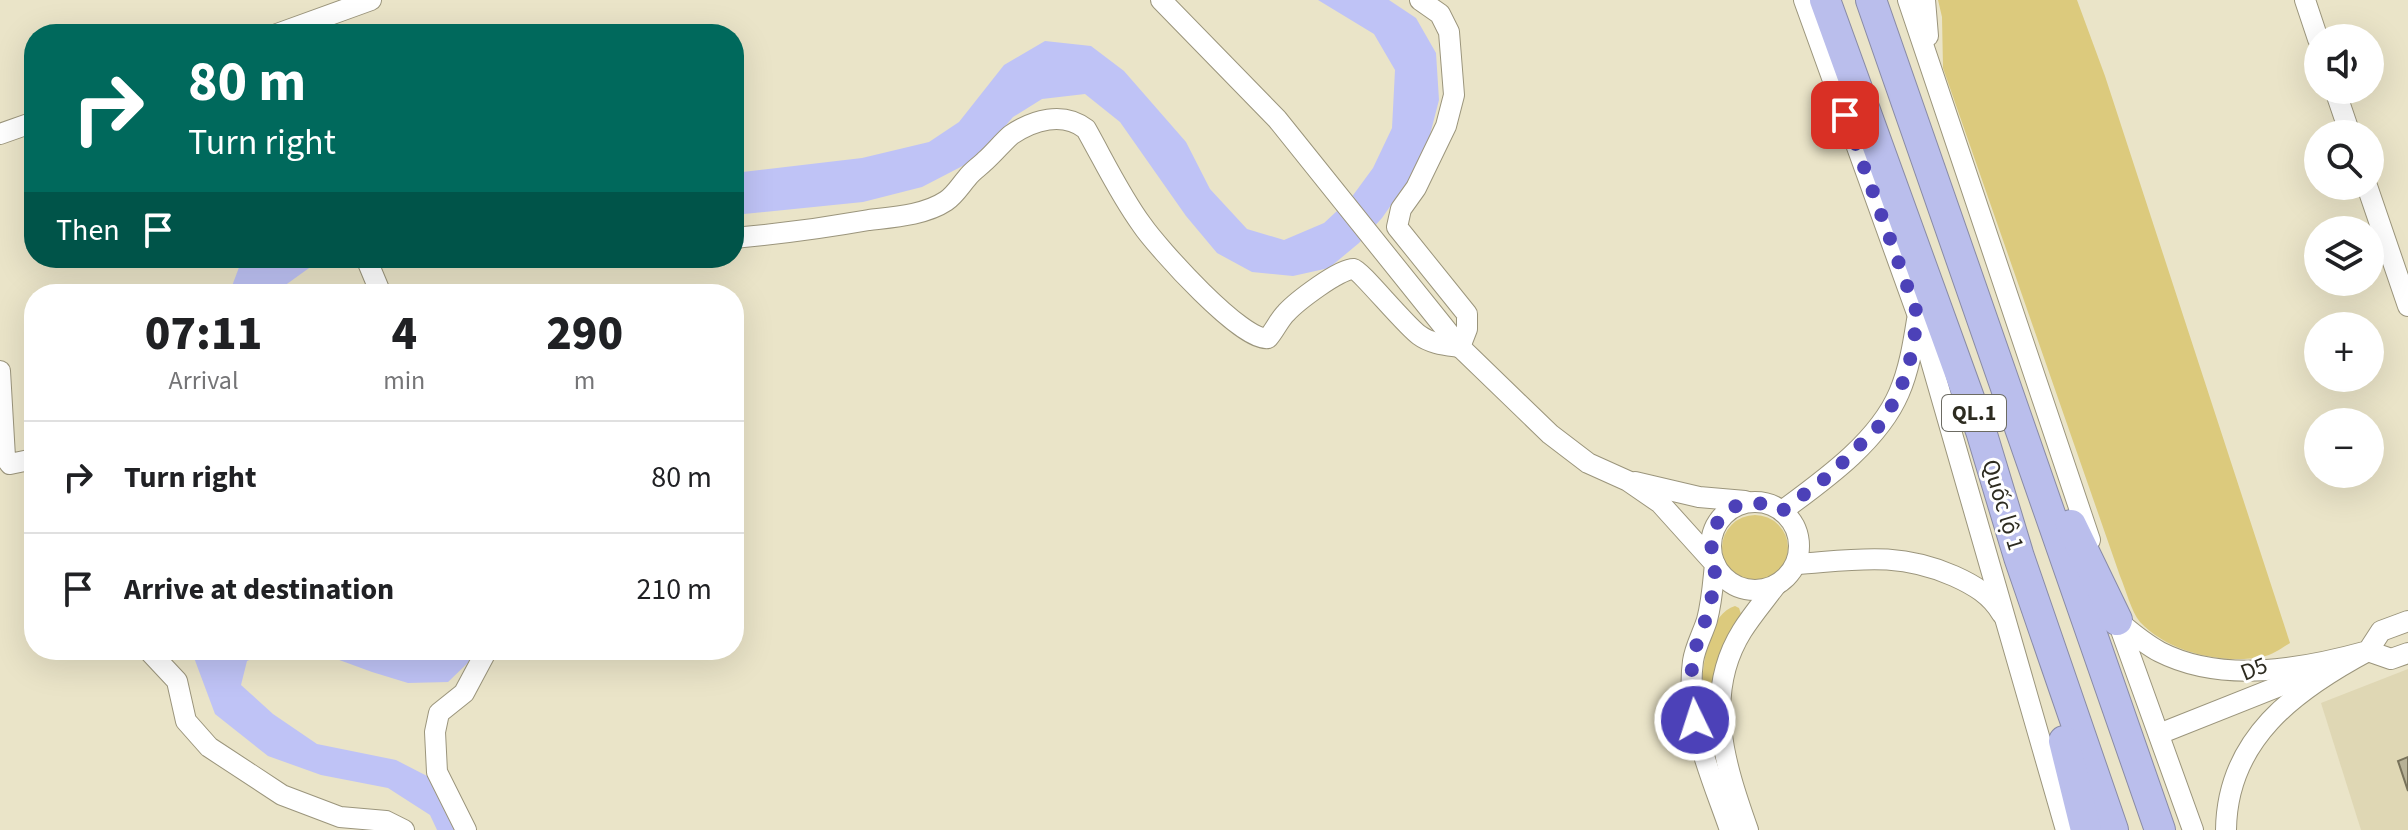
<!DOCTYPE html>
<html lang="en">
<head>
<meta charset="utf-8">
<style>
  body { margin:0; font-family:"Source Sans 3",sans-serif; background:#f6f6f6; color:#202124; height:100vh; display:flex; flex-direction:column; font-size:30px; white-space:nowrap }
  * { box-sizing:border-box; margin:0 }
  p { font-size:26px; color:#757577 }
  .icon { flex:none; width:44px; height:44px; fill:none; stroke:currentColor; stroke-width:2; stroke-linecap:round; stroke-linejoin:round }
  .map { position:relative; flex:1; overflow:hidden }
  .details { position:absolute; left:24px; top:284px; width:720px; height:376px; display:flex; flex-direction:column; background:#fff; border-radius:32px; box-shadow:0 8px 32px #0002 }
  .details>* { flex:none }
  .banner { position:absolute; left:24px; top:24px; width:720px; height:244px; border-radius:32px; box-shadow:0 8px 32px #0002; background:#00695c; color:#fff; overflow:hidden }
  .buttons { position:absolute; left:2304px; top:24px; display:grid; gap:16px }
  .buttons a { display:grid; place-items:center; width:80px; height:80px; border-radius:50%; background:#fff; box-shadow:0 8px 32px #0002; font-size:40px }
  .pin { position:absolute; display:grid; place-items:center; width:68px; height:68px; color:#fff; margin:-34px; border-radius:16px; box-shadow:0 4px 12px #0006 }
  .me { position:absolute; width:88px; margin:-44px; rotate:356deg; stroke-linejoin:round; filter:drop-shadow(0 0 6px #0008) }
  .turn { display:flex; align-items:center; gap:28px; height:168px; padding:0 32px; font-size:36px }
  .turn .icon { width:104px; height:104px; stroke-width:2.5 }
  .turn b { display:block; font-size:56px; line-height:68px }
  .then { display:flex; align-items:center; height:76px; padding:0 32px; background:#0003; gap:16px; font-size:30px }
  .eta { display:flex; justify-content:space-evenly; align-items:center; height:136px; text-align:center }
  .eta b { font-size:48px; font-weight:800; line-height:56px }
  ul { padding:0; list-style:none }
  li { display:flex; align-items:center; gap:24px; height:112px; padding:0 32px; border-top:2px solid #e0e0e0 }
  li div { flex:1 }
  li b { display:block; font-size:30px }
  li em { font-style:normal }
  .map>svg:first-child { display:block }
  .built { fill:#dfd7b4 }
  .green { fill:#dcca7d }
  .water { fill:#bfc3f6 }
  .building { fill:#b7b196; stroke:#78725a; stroke-width:2 }
  .lines { fill:none; stroke-linecap:round; stroke-linejoin:round }
  .minor-casing { stroke:#9b957c; stroke-width:22 }
  .highway-casing { stroke:#898ba5; stroke-width:32 }
  .minor { stroke:#fff; stroke-width:20 }
  .highway { stroke:#babeec; stroke-width:30 }
  .route { stroke:#4c41b8; stroke-width:14; stroke-dasharray:0 25.2 }
  .labels { text-anchor:middle; dominant-baseline:central; stroke-width:6; stroke-linejoin:round; paint-order:stroke }
  .shield { fill:#fff; stroke:#6c6b63; stroke-width:2 }
  .shield-label { font-size:22px; font-weight:bold; fill:#2d2b20 }
  .street-label { font-size:24px; fill:#2d2b20; stroke:#fff }
</style>
</head>
<body>
<div class="map">
<svg width="2408" height="830" viewBox="0 0 2408 830">
  <rect width="100%" height="100%" fill="#eae4c8"/>
  <path class="built" d="M 2408,669 L 2408,830 L 2361,830 L 2321,703 Z"/>
  <g class="green">
    <path d="M 1938,0 L 2077,0 L 2105,76 L 2290,643 C 2282,648 2272,655 2262,657 C 2222,664 2169,653 2140,622 C 2131,611 2126,590 2120,576 L 1943,68 L 1942,17 Z"/>
    <circle cx="1755" cy="548" r="33"/>
    <path d="M 1735,606 L 1739,608 L 1741,614 L 1711,708 L 1711,733 L 1720,765 C 1716,755 1711,745 1707,735 C 1698,706 1699,616 1735,606 Z"/>
  </g>
  <g class="water">
    <path d="M 1318,0 L 1389,0 L 1416,18 L 1436,53 L 1439,100 L 1424,158 L 1382,218 L 1359,243 L 1329,268 L 1293,276 L 1252,272 L 1217,253 L 1186,216 L 1120,122 L 1085,94 L 1042,99 L 1013,117 L 978,158 L 922,187 L 863,202 L 734,215 L 734,173 L 862,158 L 929,142 L 959,122 L 1004,65 L 1045,41 L 1091,46 L 1124,71 L 1186,142 L 1210,189 L 1247,229 L 1284,240 L 1324,223 L 1351,198 L 1373,168 L 1392,128 L 1395,70 L 1374,34 Z"/>
    <path d="M 245,258 L 323,258 L 273,294 L 229,294 L 241,262 Z"/>
    <path d="M 196,650 L 271,650 L 247,661 L 241,685 L 273,714 L 317,744 L 396,760 L 429,777 L 462,830 L 437,830 L 430,815 L 388,788 L 321,775 L 268,756 L 215,714 L 193,655 Z"/>
    <path d="M 312,650 L 410,650 L 437,653 L 439,650 L 477,650 L 476,655 L 448,682 L 408,683 L 372,672 Z"/>
  </g>
  <path class="building" d="M 2408,757 L 2408,791 L 2398,761 Z"/>
  <g class="lines">
    <g class="minor-casing">
      <g id="minor">
        <path d="M 1161,0 L 1277,119 L 1460,347 L 1550,434 L 1588,463 L 1628,481 L 1660,503 L 1715,564 C 1713,583 1712,601 1707,620 C 1703,633 1695,647 1693,661 C 1685,721 1711,775 1730,830"/>
        <path d="M 1804,0 L 1918,316 L 2066,830"/>
        <path d="M 1908,0 L 2090,540"/>
        <path d="M 1925,0 L 1928,36"/>
        <path d="M 2305,0 L 2318,39"/>
        <path d="M 277,34 L 371,0"/>
        <path d="M 2335,90 L 2350,134"/>
        <path d="M 0,134 L 34,122"/>
        <path d="M 2367,186 L 2408,306"/>
        <path d="M 734,238 C 779,234 824,228 869,220 C 894,217 925,215 946,201 C 955,195 960,186 967,178 C 972,171 979,167 985,161 C 994,153 1002,143 1011,135 C 1033,120 1063,111 1086,129 C 1104,161 1120,195 1142,225 C 1157,247 1244,344 1268,338 C 1275,330 1279,320 1286,313 C 1296,302 1340,268 1354,269 C 1360,270 1406,326 1419,335 C 1431,344 1446,345 1460,347 L 1467,329 L 1467,314 L 1397,227 L 1401,209 L 1416,188 L 1446,126 L 1454,95 L 1449,32 L 1440,14 L 1420,0"/>
        <path d="M 366,258 L 381,294"/>
        <path d="M 0,371 L 5,457 L 10,464 L 34,459"/>
        <path d="M 1635,482 L 1699,497 L 1745,501"/>
        <circle cx="1755" cy="546" r="44"/>
        <path d="M 1782,511 C 1824,480 1878,442 1899,393 C 1909,370 1913,345 1917,320"/>
        <path d="M 1796,564 C 1855,560 1897,551 1954,576 C 1974,585 1991,595 2002,614"/>
        <path d="M 2113,608 L 2193,830"/>
        <path d="M 2120,623 C 2133,634 2145,644 2160,652 C 2223,684 2303,669 2368,651 L 2381,631 L 2408,621"/>
        <path d="M 148,650 L 177,681 L 186,721 L 209,747 L 282,795 L 340,817 L 386,821 L 404,830"/>
        <path d="M 2159,734 L 2315,672"/>
        <path d="M 466,830 L 437,772 L 435,732 L 439,713 L 464,693 L 487,650"/>
        <path d="M 1748,830 C 1725,765 1702,695 1742,631 C 1752,615 1765,600 1776,585"/>
        <path d="M 2226,830 C 2227,739 2295,690 2368,651 L 2391,659 L 2408,653"/>
      </g>
    </g>
    <g class="highway-casing">
      <g id="highway">
        <path d="M 1825,0 L 1981,431 L 2019,557 L 2113,830"/>
        <path d="M 1871,0 L 2160,830"/>
        <path d="M 2071,525 L 2117,620"/>
        <path d="M 2064,741 L 2086,830"/>
      </g>
    </g>
    <use href="#minor" class="minor"/>
    <use href="#highway" class="highway"/>
  </g>
  <g class="lines">
    <path class="route" d="M 1695,720 C 1691,700 1690,680 1693,659 C 1697,637 1709,617 1712,595 C 1714,585 1715,573 1715,564 C 1714,555 1710,549 1712,540 C 1717,502 1753,495 1782,511 L 1831,474 L 1879,426 L 1899,394 L 1910,360 L 1918,316 L 1845,115"/>
  </g>
  <g class="labels">
    <rect class="shield" x="1942" y="395" width="64" height="36" rx="6"/>
    <g class="shield-label">
      <text x="1974" y="413">QL.1</text>
    </g>
    <g class="street-label">
      <text transform="translate(2003 505) rotate(73)">Quốc lộ 1</text>
      <text transform="translate(2254 669) rotate(-22)">D5</text>
    </g>
  </g>
</svg>
<div class="buttons">
<a><svg class="icon" aria-label="sound" viewBox="0 0 24 24"><path d="M4 9h4l5-4v14l-5-4H4zM17 9q2 3 0 6"/></svg></a>
<a><svg class="icon" aria-label="search" viewBox="0 0 24 24"><circle cx="10" cy="10" r="6"/><path d="M15 15l6 6"/></svg></a>
<a><svg class="icon" aria-label="layers" viewBox="0 0 24 24"><path d="M12 4l9 5-9 5-9-5zM3 14l9 5 9-5"/></svg></a>
<a>+</a>
<a>−</a>
</div>
<div class="pin" style="left:1845px;top:115px;background:#d93025"><svg class="icon" aria-label="arrive" viewBox="0 0 24 24"><path d="M6 21V4h12l-3 4 3 4H6"/></svg></div>
<svg class="me" style="left:1695px;top:720px" viewBox="-20 -20 40 40"><circle r="17" fill="#4c41b8" stroke="#fff" stroke-width="3"/><path d="M0-11L8 9 0 5-8 9z" fill="#fff"/></svg>
<div class="banner">
<div class="turn"><svg class="icon" aria-label="right" viewBox="0 0 24 24"><path d="M7 20v-9h11M14 6l5 5-5 5"/></svg><div><b>80 m</b>Turn right</div></div>
<div class="then">Then<svg class="icon" aria-label="arrive" viewBox="0 0 24 24"><path d="M6 21V4h12l-3 4 3 4H6"/></svg></div>
</div>
<section class="details">
<div class="eta">
<div><b>07:11</b><p>Arrival</p></div>
<div><b>4</b><p>min</p></div>
<div><b>290</b><p>m</p></div>
</div>
<ul>
<li><svg class="icon" aria-label="right" viewBox="0 0 24 24"><path d="M7 20v-9h11M14 6l5 5-5 5"/></svg><div><b>Turn right</b></div><em>80 m</em></li>
<li><svg class="icon" aria-label="arrive" viewBox="0 0 24 24"><path d="M6 21V4h12l-3 4 3 4H6"/></svg><div><b>Arrive at destination</b></div><em>210 m</em></li>
</ul>
</section>
</div>
</body>
</html>
